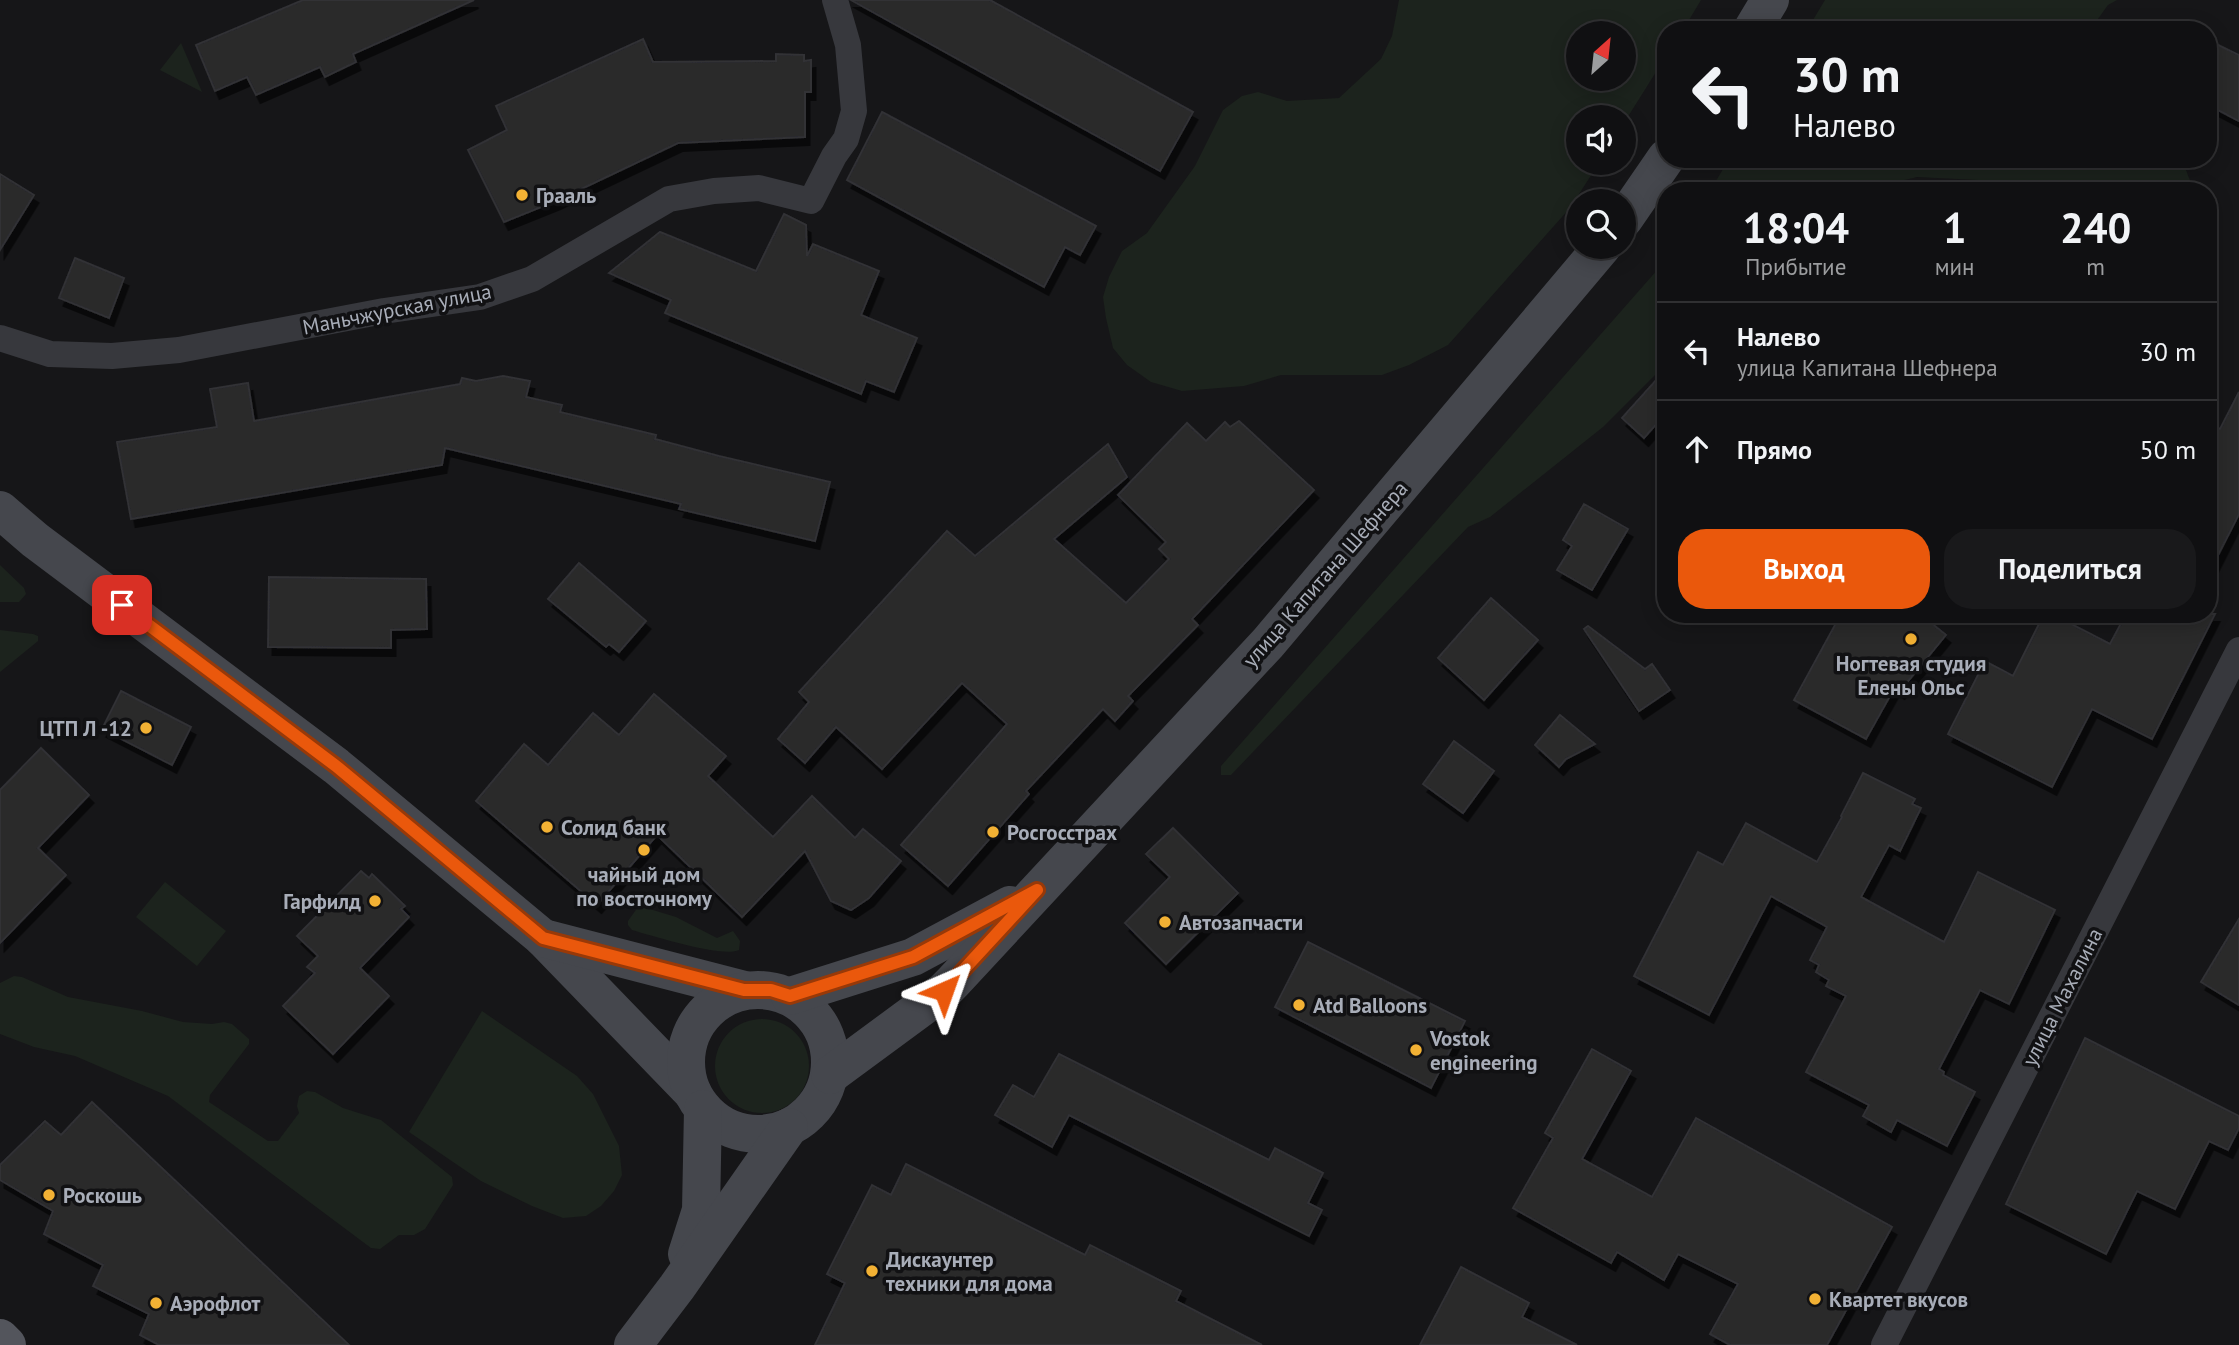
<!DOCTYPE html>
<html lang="ru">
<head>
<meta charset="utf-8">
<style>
  body { margin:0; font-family:"PT Sans",sans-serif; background:#19191b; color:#f1f3f6; height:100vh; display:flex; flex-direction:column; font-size:26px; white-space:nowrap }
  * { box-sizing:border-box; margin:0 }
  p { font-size:23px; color:#9c9d9f }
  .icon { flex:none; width:38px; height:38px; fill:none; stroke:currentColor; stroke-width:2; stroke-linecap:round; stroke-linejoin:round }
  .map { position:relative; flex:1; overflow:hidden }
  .details { position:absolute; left:1657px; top:182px; width:560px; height:441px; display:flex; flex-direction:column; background:#101012; border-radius:28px; box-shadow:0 4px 18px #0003,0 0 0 2px #303032 }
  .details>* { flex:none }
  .guide { position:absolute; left:1657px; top:21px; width:560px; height:147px; border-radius:28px; box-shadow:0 4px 18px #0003,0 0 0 2px #303032; background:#101012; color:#f1f3f6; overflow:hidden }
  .needle { width:46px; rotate:27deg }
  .buttons { position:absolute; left:1566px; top:21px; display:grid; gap:14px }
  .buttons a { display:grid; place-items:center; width:70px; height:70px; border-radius:50%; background:#101012; box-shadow:0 4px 18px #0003,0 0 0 2px #303032; font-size:35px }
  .pin { position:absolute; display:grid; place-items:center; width:60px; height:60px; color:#fff; margin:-30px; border-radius:14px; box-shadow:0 4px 10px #0006 }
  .me { position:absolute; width:77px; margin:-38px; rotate:43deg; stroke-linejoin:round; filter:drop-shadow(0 0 5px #0008) }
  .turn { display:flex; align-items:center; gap:24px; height:147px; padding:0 21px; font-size:32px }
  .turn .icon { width:91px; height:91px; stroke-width:2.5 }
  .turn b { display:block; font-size:49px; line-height:60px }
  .eta { display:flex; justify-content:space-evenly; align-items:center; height:119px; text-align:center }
  .eta b { font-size:42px; font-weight:800; line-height:49px }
  .button { display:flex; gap:14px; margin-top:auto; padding:14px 21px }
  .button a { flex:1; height:80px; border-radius:28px; background:#ea580c; color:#fff; font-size:28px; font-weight:800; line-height:80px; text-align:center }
  .button a+a { background:#19191b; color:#f1f3f6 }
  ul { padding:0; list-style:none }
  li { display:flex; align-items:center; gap:21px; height:98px; padding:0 21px; border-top:2px solid #303032 }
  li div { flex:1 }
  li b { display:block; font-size:26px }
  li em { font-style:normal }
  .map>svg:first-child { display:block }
  .green { fill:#1c231d; fill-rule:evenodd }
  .building { fill:#29292c; stroke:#303034; stroke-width:2; filter:url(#shadow) }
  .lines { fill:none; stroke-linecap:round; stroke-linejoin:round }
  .street { stroke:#37383d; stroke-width:26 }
  .secondary { stroke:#45474d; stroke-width:38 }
  .primary { stroke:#53555c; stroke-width:38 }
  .route-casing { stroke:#983908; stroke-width:18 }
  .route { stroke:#ea580c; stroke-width:12 }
  .poi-dot { fill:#f2b134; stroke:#111113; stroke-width:2.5 }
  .labels { text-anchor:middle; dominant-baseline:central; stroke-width:7; stroke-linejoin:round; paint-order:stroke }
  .poi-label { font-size:21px; font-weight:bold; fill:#a8adb8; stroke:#111113; text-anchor:start }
  .street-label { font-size:21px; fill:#a8adb8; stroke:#111113 }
</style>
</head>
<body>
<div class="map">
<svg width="2239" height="1345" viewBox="0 0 2239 1345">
  <defs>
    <filter id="shadow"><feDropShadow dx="4.5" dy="8" stdDeviation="0" flood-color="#0009"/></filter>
  </defs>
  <rect width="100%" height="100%" fill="#161618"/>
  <g class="green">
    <path d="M 1399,0 L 1701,0 L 1683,30 L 1666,30 L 1666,56 L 1624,123 L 1624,117 L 1578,117 L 1578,163 L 1599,163 L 1570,208 L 1448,345 L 1409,365 L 1382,375 L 1281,375 L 1244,386 L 1182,391 L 1151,382 L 1127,365 L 1113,348 L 1106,318 L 1103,297 L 1109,277 L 1122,251 L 1147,233 L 1195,166 L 1223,110 L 1242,96 L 1258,92 L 1287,101 L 1339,98 L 1381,59 L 1392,36 ZM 1578,33 L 1624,33 L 1624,79 L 1578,79 Z"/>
    <path d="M 1825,0 L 2117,0 L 2108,5 L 2090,30 L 1807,30 Z"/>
    <path d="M 181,43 L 202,92 L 160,70 Z"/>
    <path d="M 1729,159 L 2179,159 L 2184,165 L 2194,191 L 2042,191 L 2018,182 L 1917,177 L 1860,191 L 1710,191 Z"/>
    <path d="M 1666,260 L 1666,364 L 1603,427 L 1490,517 L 1468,527 L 1231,775 L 1221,775 L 1221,766 Z"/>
    <path d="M 0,565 L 24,588 L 26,594 L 19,602 L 0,602 Z"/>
    <path d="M 0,630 L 33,634 L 38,636 L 38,641 L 0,672 Z"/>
    <path d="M 165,882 L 226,931 L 197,966 L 136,917 Z"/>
    <path d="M 638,907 L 643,907 L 676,917 L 717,938 L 733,931 L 740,941 L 739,950 C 723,958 653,936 632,930 L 628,925 L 628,921 Z"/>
    <path d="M 14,976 L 22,977 L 68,997 L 142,1011 L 183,1022 L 212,1024 L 224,1022 L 232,1024 L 249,1039 L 249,1044 L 210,1095 L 209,1102 L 268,1141 L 278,1141 L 299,1113 L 297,1106 L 299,1096 L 307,1091 L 315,1092 L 343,1108 L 381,1120 L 452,1177 L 453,1185 L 425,1229 L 414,1235 L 399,1235 L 380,1249 L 371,1248 L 168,1096 L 75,1056 L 34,1047 L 0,1034 L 0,983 Z"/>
    <path d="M 482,1011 L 577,1076 L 593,1094 L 619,1146 L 622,1175 L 614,1191 L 601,1206 L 586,1216 L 563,1218 L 532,1206 L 481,1181 L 409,1132 Z"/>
    <circle cx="762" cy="1066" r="47"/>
  </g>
  <g class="building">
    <path d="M 303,0 L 474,0 L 353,54 L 356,62 L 325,77 L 320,67 L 256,95 L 247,77 L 215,91 L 196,45 Z"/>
    <path d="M 851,0 L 990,0 L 1193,112 L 1160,171 Z"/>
    <path d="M 643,39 L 653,62 L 776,61 L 776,54 L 804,55 L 804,61 L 811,60 L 811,92 L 805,92 L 805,137 L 678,143 L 556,201 L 504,222 L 468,150 L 507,130 L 496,106 Z"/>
    <path d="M 2208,40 L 2239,55 L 2239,121 L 2208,105 Z"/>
    <path d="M 882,112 L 1096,226 L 1080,255 L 1065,247 L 1044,287 L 847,180 Z"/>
    <path d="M 0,174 L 34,195 L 0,250 Z"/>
    <path d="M 784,214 L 806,225 L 807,256 L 813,244 L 879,271 L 861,315 L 917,338 L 894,392 L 866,381 L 861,394 L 665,313 L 671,300 L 609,273 L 660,232 L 756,271 Z"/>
    <path d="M 75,258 L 124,278 L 109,318 L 59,298 Z"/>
    <path d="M 1666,369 L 1666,413 L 1644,438 L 1622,418 Z"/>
    <path d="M 503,376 L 530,381 L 526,397 L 562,405 L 560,412 L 656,435 L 655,439 L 719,456 L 830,482 L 815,541 L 679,509 L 681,504 L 445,448 L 442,465 L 131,519 L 117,442 L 217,427 L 210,389 L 248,383 L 254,421 L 460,384 L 462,378 L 476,381 Z"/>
    <path d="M 2239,392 L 2239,514 L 2208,575 L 2208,423 L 2220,429 Z"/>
    <path d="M 1239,421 L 1314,490 L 1192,619 L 1198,625 L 1128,696 L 1133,701 L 1115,721 L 1103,709 L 1026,791 L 1029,794 L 948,886 L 901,845 L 1007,724 L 962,683 L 882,769 L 836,727 L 805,763 L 778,739 L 809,702 L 799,692 L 947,531 L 975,556 L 1108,444 L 1127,477 L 1054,539 L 1126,603 L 1169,559 L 1159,549 L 1166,542 L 1118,495 L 1187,423 L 1206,441 L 1225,422 L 1230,427 Z"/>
    <path d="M 1584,504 L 1628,529 L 1592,590 L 1557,570 L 1572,546 L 1563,540 Z"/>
    <path d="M 579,563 L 646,621 L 619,652 L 609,644 L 606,647 L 548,599 Z"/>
    <path d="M 269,577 L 426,579 L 427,629 L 391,630 L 391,648 L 268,647 Z"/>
    <path d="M 1491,598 L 1538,640 L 1484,700 L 1438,658 Z"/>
    <path d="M 1841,614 L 1920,614 L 1946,635 L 1900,691 L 1895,687 L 1866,739 L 1794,700 Z"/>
    <path d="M 2044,614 L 2052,614 L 2110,644 L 2126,614 L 2215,614 L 2152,739 L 2092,709 L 2052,787 L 1948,734 L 1985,661 L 2013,676 Z"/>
    <path d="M 1588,626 L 1645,669 L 1652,664 L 1670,690 L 1639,711 L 1584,629 Z"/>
    <path d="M 121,691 L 191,727 L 172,765 L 102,729 Z"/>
    <path d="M 654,694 L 726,756 L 708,776 L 773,837 L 812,796 L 855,838 L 863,829 L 901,861 L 869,898 L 851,910 L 831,901 L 805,851 L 742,917 L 657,835 L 597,905 L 476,801 L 524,744 L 548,765 L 593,713 L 619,735 Z"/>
    <path d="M 1560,715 L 1595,744 L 1566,759 L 1559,767 L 1535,745 Z"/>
    <path d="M 1454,741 L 1494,771 L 1463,813 L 1423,784 Z"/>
    <path d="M 41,748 L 89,795 L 38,848 L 66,875 L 0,943 L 0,790 Z"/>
    <path d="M 1863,773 L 1915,799 L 1912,804 L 1921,808 L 1900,851 L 1889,845 L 1861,897 L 1944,942 L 1978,872 L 2055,910 L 2009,1004 L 1980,990 L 1939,1069 L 1944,1072 L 1943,1075 L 1975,1092 L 1947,1146 L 1897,1120 L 1891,1132 L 1863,1116 L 1869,1105 L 1806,1072 L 1846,996 L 1826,986 L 1829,980 L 1816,972 L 1819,965 L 1810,960 L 1827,927 L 1771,896 L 1709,1015 L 1634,976 L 1698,852 L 1723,865 L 1746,823 L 1817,862 L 1842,817 L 1841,816 Z"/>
    <path d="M 1173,828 L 1238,893 L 1166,964 L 1125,923 L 1170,877 L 1146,854 Z"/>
    <path d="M 361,871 L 369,878 L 372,874 L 405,906 L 401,909 L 409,917 L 360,968 L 389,996 L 333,1054 L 283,1006 L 315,973 L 307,967 L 318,956 L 297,936 Z"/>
    <path d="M 2239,919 L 2239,1005 L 2201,982 Z"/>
    <path d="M 1308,942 L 1465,1021 L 1431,1088 L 1275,1007 Z"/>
    <path d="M 2085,1038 L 2239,1116 L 2239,1128 L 2228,1150 L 2209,1141 L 2175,1209 L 2137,1191 L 2106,1254 L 2006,1204 Z"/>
    <path d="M 1592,1049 L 1631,1071 L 1582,1159 L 1652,1197 L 1696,1118 L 1892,1227 L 1827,1345 L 1730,1345 L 1710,1334 L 1738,1284 L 1678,1254 L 1664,1280 L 1617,1252 L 1611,1263 L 1513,1208 L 1553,1138 L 1545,1133 Z"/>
    <path d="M 1059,1054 L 1269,1160 L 1275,1148 L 1323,1173 L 1308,1203 L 1322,1210 L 1309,1236 L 1069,1115 L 1052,1147 L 995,1115 L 1013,1085 L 1034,1097 Z"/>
    <path d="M 92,1102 L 201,1205 L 349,1345 L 159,1345 L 140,1335 L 149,1314 L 93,1286 L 103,1265 L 44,1234 L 53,1211 L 0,1180 L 0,1165 L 45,1121 L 61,1135 Z"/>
    <path d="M 906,1164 L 1085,1255 L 1090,1245 L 1181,1291 L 1176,1301 L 1262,1345 L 815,1345 L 845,1283 L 827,1274 L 872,1185 L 891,1195 Z"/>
    <path d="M 1461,1267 L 1529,1303 L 1522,1317 L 1577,1345 L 1420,1345 Z"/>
  </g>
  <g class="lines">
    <g class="street">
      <path d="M 0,338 L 50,354 L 112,356 L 179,350 L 384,311 L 480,297 L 532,279 L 669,199 L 714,191 L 759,188 L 811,201 L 834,156 L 846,139 L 854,111 L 848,45 L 835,0"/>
      <path d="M 1884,1345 L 2239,650"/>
    </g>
    <g class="secondary">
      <path d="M 1752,30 L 1770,0"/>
      <path d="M 1624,219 L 1666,158"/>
      <path d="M 0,510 L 35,540 L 336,766 L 543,938 L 692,1092"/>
      <path d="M 543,938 L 744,990"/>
      <circle cx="758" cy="1062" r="72"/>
      <path d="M 790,996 L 913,957 L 1010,905"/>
      <path d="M 830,1075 L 944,991 L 953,982 L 1268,643 L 1602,247"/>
      <path d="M 687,1254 L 701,1210 L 703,1109"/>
      <path d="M 633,1345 L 677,1287 L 789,1127"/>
    </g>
    <path class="primary" d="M 0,1338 L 7,1345"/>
  </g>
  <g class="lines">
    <g class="route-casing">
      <path id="route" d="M 122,605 L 336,766 L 543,938 L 744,990 L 771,990 L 790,996 L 913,957 L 1037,890 L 944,991"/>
    </g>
    <use href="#route" class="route"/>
  </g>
  <g class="poi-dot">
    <circle cx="522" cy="195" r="7"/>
    <circle cx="1911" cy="639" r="7"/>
    <circle cx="146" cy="728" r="7"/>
    <circle cx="547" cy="827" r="7"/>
    <circle cx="993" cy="832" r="7"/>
    <circle cx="644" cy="850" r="7"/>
    <circle cx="375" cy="901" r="7"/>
    <circle cx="1165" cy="922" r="7"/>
    <circle cx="1299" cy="1005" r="7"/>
    <circle cx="1416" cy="1050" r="7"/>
    <circle cx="49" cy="1195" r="7"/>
    <circle cx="872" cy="1271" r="7"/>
    <circle cx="1815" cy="1299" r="7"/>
    <circle cx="156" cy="1303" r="7"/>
  </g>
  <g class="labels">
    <g class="poi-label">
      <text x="536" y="195">Грааль</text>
      <text x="1911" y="663" text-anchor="middle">Ногтевая студия<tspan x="1911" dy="24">Елены Ольс</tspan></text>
      <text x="132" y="728" text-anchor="end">ЦТП Л -12</text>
      <text x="561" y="827">Солид банк</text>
      <text x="1007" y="832">Росгосстрах</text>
      <text x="644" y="874" text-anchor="middle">чайный дом<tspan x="644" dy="24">по восточному</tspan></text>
      <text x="361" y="901" text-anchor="end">Гарфилд</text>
      <text x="1179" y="922">Автозапчасти</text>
      <text x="1313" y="1005">Atd Balloons</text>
      <text x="1430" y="1038">Vostok<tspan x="1430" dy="24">engineering</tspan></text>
      <text x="63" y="1195">Роскошь</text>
      <text x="886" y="1259">Дискаунтер<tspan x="886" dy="24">техники для дома</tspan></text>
      <text x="1829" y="1299">Квартет вкусов</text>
      <text x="170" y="1303">Аэрофлот</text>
    </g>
    <g class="street-label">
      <text transform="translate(397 309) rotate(-11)">Маньчжурская улица</text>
      <text transform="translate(1325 574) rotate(-49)">улица Капитана Шефнера</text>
      <text transform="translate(2062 997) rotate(-63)">улица Махалина</text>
    </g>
  </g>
</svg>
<div class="buttons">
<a><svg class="needle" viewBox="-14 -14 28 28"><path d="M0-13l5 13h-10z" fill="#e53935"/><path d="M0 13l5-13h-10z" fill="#9c9d9f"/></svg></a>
<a><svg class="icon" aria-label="sound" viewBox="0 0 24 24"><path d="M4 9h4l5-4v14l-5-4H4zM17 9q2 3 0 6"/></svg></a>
<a><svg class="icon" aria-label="search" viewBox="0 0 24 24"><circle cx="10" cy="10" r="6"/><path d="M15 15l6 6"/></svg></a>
</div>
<div class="pin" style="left:122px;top:605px;background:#d93025"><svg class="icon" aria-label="arrive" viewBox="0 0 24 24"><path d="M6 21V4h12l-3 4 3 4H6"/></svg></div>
<svg class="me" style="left:944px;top:991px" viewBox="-20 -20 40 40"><path d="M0-17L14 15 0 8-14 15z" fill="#ea580c" stroke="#fff" stroke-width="4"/></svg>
<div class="guide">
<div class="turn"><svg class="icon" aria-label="left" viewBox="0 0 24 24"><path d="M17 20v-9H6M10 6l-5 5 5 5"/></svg><div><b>30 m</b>Налево</div></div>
</div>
<section class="details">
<div class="eta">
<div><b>18:04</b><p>Прибытие</p></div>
<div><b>1</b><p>мин</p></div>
<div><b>240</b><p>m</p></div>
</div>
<ul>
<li><svg class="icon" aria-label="left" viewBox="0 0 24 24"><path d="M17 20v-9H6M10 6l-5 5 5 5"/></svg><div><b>Налево</b><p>улица Капитана Шефнера</p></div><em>30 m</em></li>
<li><svg class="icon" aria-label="ahead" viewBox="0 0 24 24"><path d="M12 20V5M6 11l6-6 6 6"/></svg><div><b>Прямо</b></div><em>50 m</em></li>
</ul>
<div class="button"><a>Выход</a><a>Поделиться</a></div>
</section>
</div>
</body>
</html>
